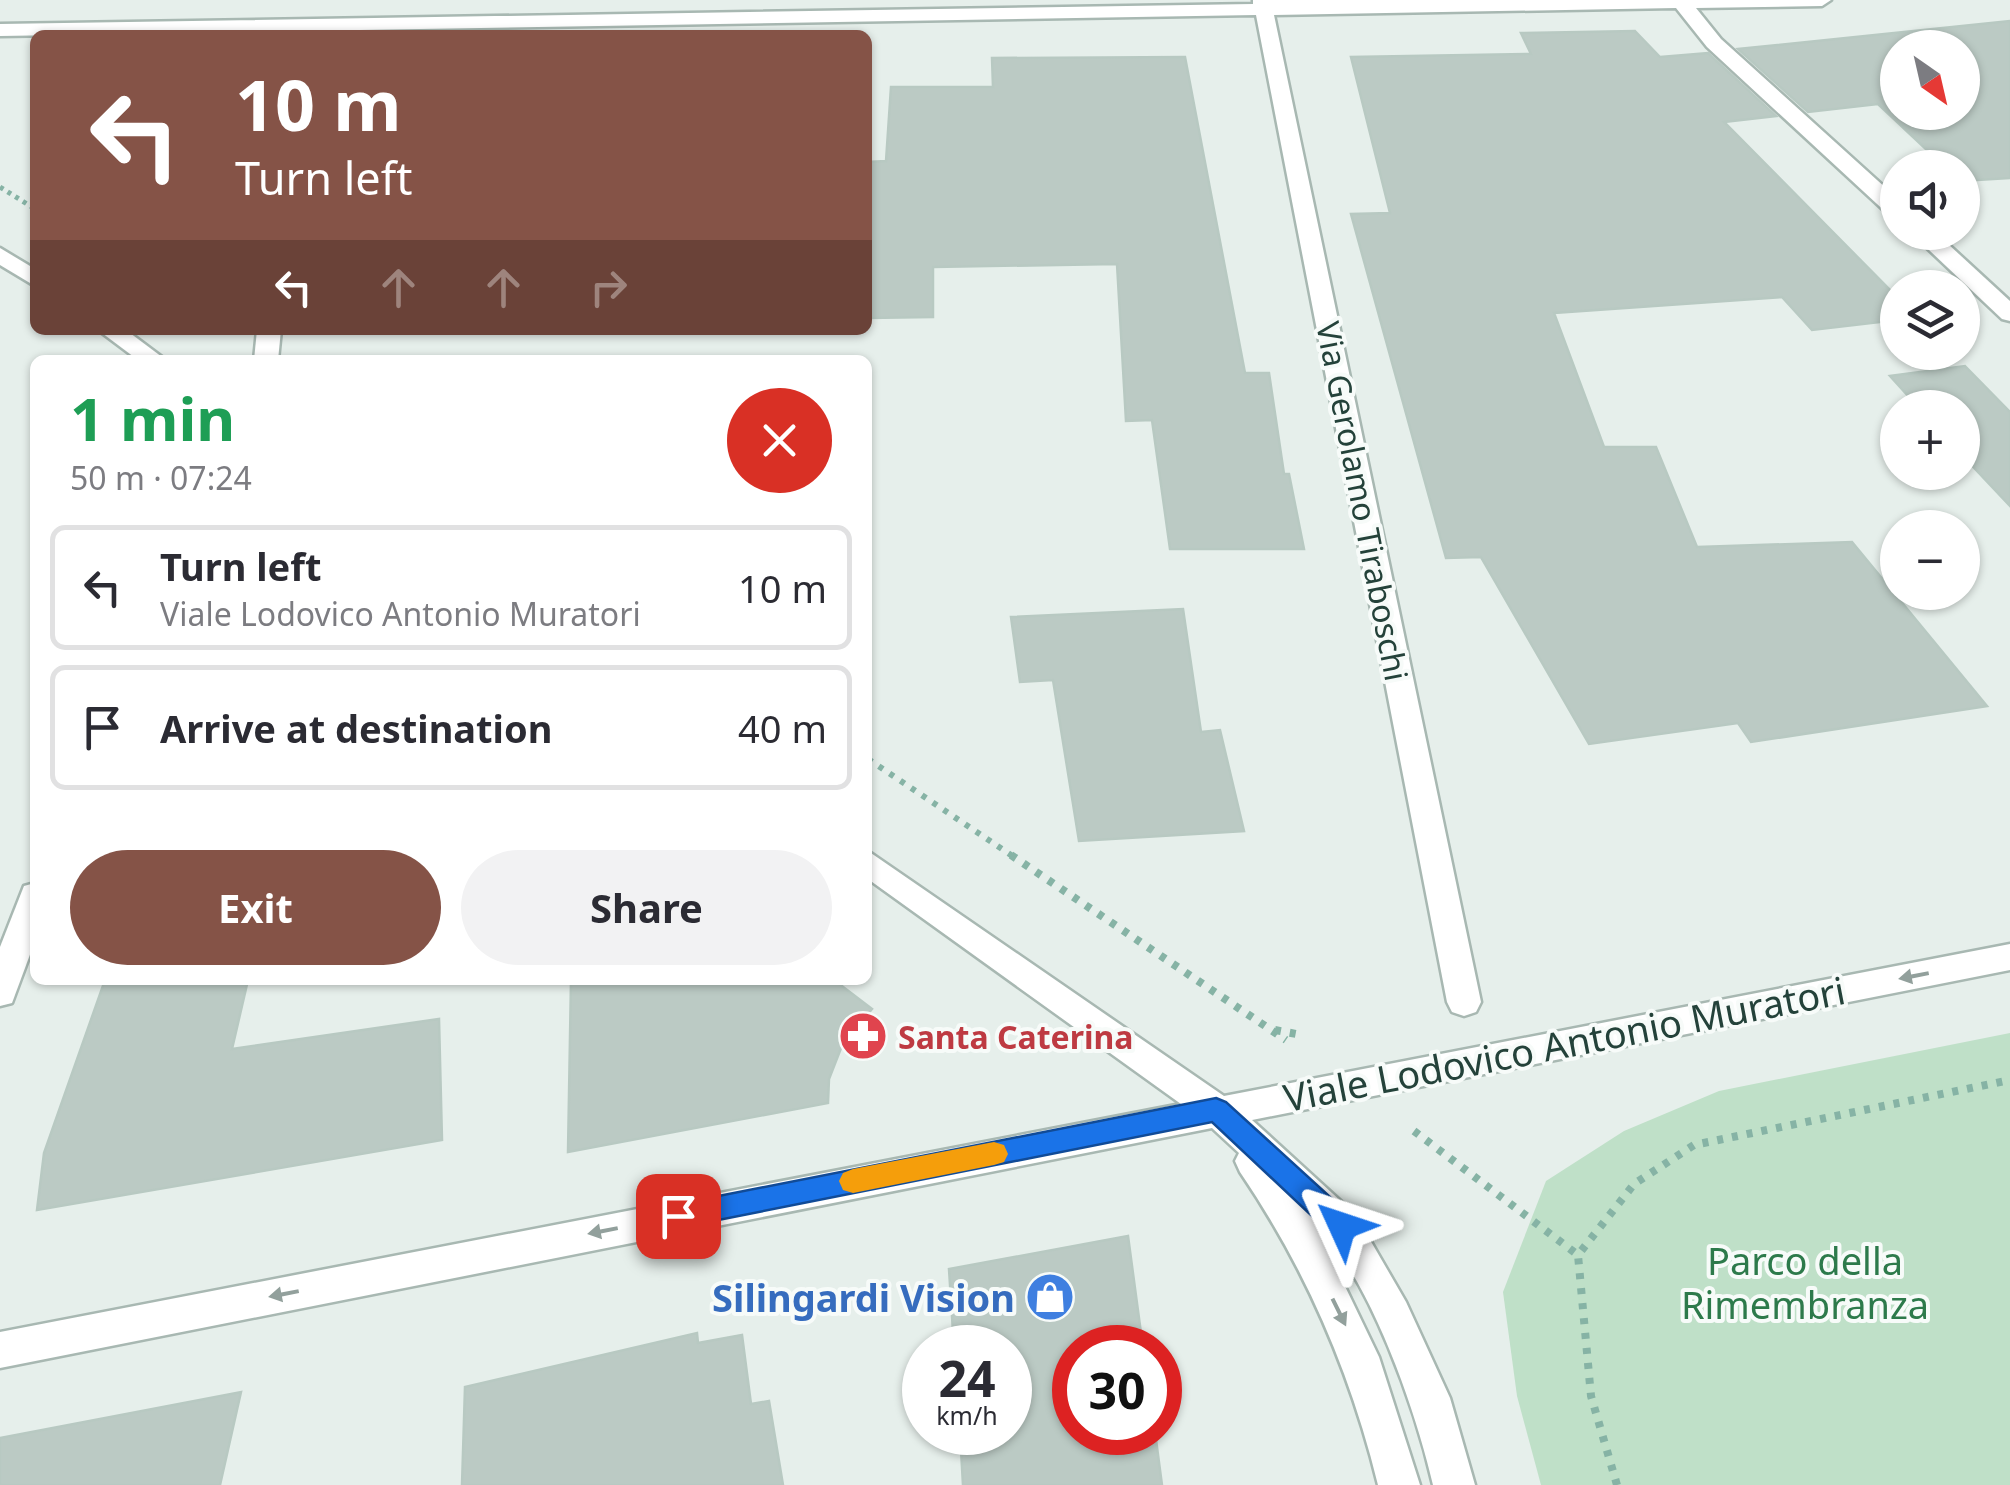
<!DOCTYPE html>
<html lang="en">
<head>
<meta charset="utf-8">
<style>
  body { margin:0; font-family:"Noto Sans",sans-serif; background:#f2f2f3; color:#2b2b33; height:100vh; display:flex; flex-direction:column; font-size:38px; white-space:nowrap }
  * { box-sizing:border-box; margin:0 }
  p { font-size:32px; color:#7c7c81 }
  .icon { flex:none; width:55px; height:55px; fill:none; stroke:currentColor; stroke-width:2; stroke-linecap:round; stroke-linejoin:round }
  .map { position:relative; flex:1; overflow:hidden }
  .panel { position:absolute; left:30px; top:355px; width:842px; height:630px; display:flex; flex-direction:column; background:#fff; border-radius:15px; box-shadow:0 2px 8px #0004 }
  .panel>* { flex:none }
  .banner { position:absolute; left:30px; top:30px; width:842px; height:305px; border-radius:15px; box-shadow:0 2px 8px #0004; background:#855347; color:#fff; overflow:hidden }
  .needle { width:65px; rotate:146deg }
  .buttons { position:absolute; left:1880px; top:30px; display:grid; gap:20px }
  .buttons a { display:grid; place-items:center; width:100px; height:100px; border-radius:50%; background:#fff; box-shadow:0 2px 8px #0004; font-size:50px }
  .speed { position:absolute; left:902px; top:1325px; display:flex; gap:20px; font-size:50px; font-weight:700; text-align:center }
  .speed>* { display:grid; place-content:center; width:130px; height:130px; border-radius:50%; background:#fff; box-shadow:0 2px 8px #0004; line-height:1 }
  .speed small { font-size:25px; font-weight:400 }
  .speed .limit { border:15px solid #d22; background:#fff; color:#111 }
  .pin { position:absolute; display:grid; place-items:center; width:85px; height:85px; color:#fff; margin:-42px; border-radius:20px; box-shadow:0 5px 15px #0006 }
  .me { position:absolute; width:110px; margin:-55px; rotate:312deg; stroke-linejoin:round; filter:drop-shadow(0 0 8px #0008) }
  .turn { display:flex; align-items:center; gap:35px; height:210px; padding:0 40px; font-size:45px }
  .turn .icon { width:130px; height:130px; stroke-width:2.5 }
  .turn b { display:block; font-size:70px; line-height:85px }
  .lanes { display:flex; align-items:center; height:95px; padding:0 40px; background:#0003; justify-content:center; gap:50px; direction:ltr }
  .lanes .off { opacity:.35 }
  .round { display:grid; place-items:center; flex:none; width:105px; height:105px; border-radius:52px; background:#f2f2f3 }
  .head { display:flex; align-items:center; justify-content:space-between; height:170px; padding:0 40px }
  h1 { font-size:60px; font-weight:700; line-height:75px; color:#1e9e55 }
  .primary-button { display:flex; gap:20px; margin-top:auto; padding:20px 40px }
  .primary-button a { flex:1; height:115px; border-radius:60px; background:#855347; color:#fff; font-size:40px; font-weight:700; line-height:115px; text-align:center }
  .primary-button a+a { background:#f2f2f3; color:#2b2b33 }
  ul { padding:0; list-style:none }
  li { display:flex; align-items:center; gap:30px; height:125px; margin:0 20px 15px; padding:0 20px; border:5px solid #e1e1e2; border-radius:15px }
  li div { flex:1 }
  li b { display:block; font-size:38px }
  li em { font-style:normal }
  .map>svg:first-child { display:block }
  .green { fill:#bfe0c8 }
  .building { fill:#bbcac4; stroke:#b8c9c2; stroke-width:2.5; fill-rule:evenodd }
  .lines { fill:none; stroke-linecap:round; stroke-linejoin:round }
  .minor-casing { stroke:#a8b8b2; stroke-width:5 }
  .path-far2 { stroke:#86b3a5; stroke-width:5; stroke-dasharray:4 5; stroke-linecap:butt }
  .path-far1 { stroke:#86b3a5; stroke-width:6; stroke-dasharray:5 8; stroke-linecap:butt }
  .path { stroke:#86b3a5; stroke-width:8; stroke-dasharray:6 9; stroke-linecap:butt }
  .minor { fill:#fff; fill-rule:evenodd }
  .oneway { fill:#92a09c }
  .route { fill:#1a73e8; stroke:#114b97; stroke-width:2.5 }
  .slow { fill:#f59e0b }
  .labels { text-anchor:middle; dominant-baseline:central; stroke-width:8; stroke-linejoin:round; paint-order:stroke }
  .street-label { font-size:32px; fill:#24423a; stroke:#f7fbf9 }
  .health-label { font-size:32px; font-weight:bold; fill:#be3a42; stroke:#f7fbf9; text-anchor:start }
  .near-street-label { font-size:38px; fill:#24423a; stroke:#f7fbf9 }
  .near-park-label { font-size:38px; fill:#2d7a4b; stroke:#f7fbf9 }
  .near-shop-label { font-size:38px; font-weight:bold; fill:#366cbe; stroke:#f7fbf9; text-anchor:end }
</style>
</head>
<body>
<div class="map">
<svg width="2010" height="1485" viewBox="0 0 2010 1485">
  <rect width="100%" height="100%" fill="#e6efeb"/>
  <path class="green" d="M 2010,1033 L 2010,1485 L 1541,1485 L 1517,1396 L 1503,1292 L 1546,1181 L 1624,1131 L 1719,1091 Z"/>
  <g class="building">
    <path d="M 2010,21 L 2010,178 L 1962,181 L 1962,168 L 1946,168 L 1878,104 L 1808,112 L 1738,49 ZM 1898,48 L 1962,48 L 1962,112 L 1898,112 Z"/>
    <path d="M 1635,31 L 1660,57 L 1708,53 L 1776,116 L 1724,122 L 1898,298 L 1898,320 L 1812,330 L 1782,297 L 1554,313 L 1604,447 L 1656,447 L 1697,547 L 1852,542 L 1987,706 L 1751,742 L 1738,723 L 1589,744 L 1481,557 L 1446,558 L 1351,214 L 1390,213 L 1351,57 L 1531,54 L 1521,33 Z"/>
    <path d="M 1185,57 L 1245,373 L 1269,373 L 1284,474 L 1289,474 L 1304,549 L 1170,549 L 1152,420 L 1126,421 L 1117,264 L 933,267 L 933,317 L 868,318 L 868,162 L 886,161 L 891,87 L 993,87 L 992,58 Z"/>
    <path d="M 1965,366 L 2010,412 L 2010,506 L 1962,455 L 1962,408 L 1919,408 L 1890,376 Z"/>
    <path d="M 1183,609 L 1201,732 L 1220,730 L 1244,831 L 1079,841 L 1053,680 L 1020,682 L 1011,617 Z"/>
    <path d="M 105,980 L 248,980 L 232,1049 L 439,1019 L 442,1140 L 37,1210 L 44,1153 Z"/>
    <path d="M 571,980 L 834,980 L 872,1009 L 843,1043 L 829,1079 L 828,1103 L 568,1152 Z"/>
    <path d="M 1128,1236 L 1143,1348 L 1075,1348 L 1075,1432 L 1155,1432 L 1162,1485 L 963,1485 L 960,1432 L 1010,1432 L 1010,1348 L 954,1348 L 949,1269 Z"/>
    <path d="M 697,1333 L 698,1343 L 742,1335 L 751,1404 L 769,1401 L 783,1485 L 462,1485 L 465,1387 Z"/>
    <path d="M 241,1392 L 220,1485 L 0,1485 L 0,1438 Z"/>
  </g>
  <g class="lines">
    <g class="minor-casing">
      <g id="minor">
        <path d="M 1253,0 L 1831,0 L 1822,6 L 1696,8 L 1721,39 L 1898,199 L 1898,217 L 1890,216 L 1707,47 L 1676,8 L 1274,15 L 1481,1002 L 1476,1012 L 1464,1016 L 1452,1012 L 1447,1002 L 1256,15 L 0,36 L 0,24 L 1253,4 Z"/>
        <path d="M 1910,232 L 1935,232 L 2010,301 L 2010,321 L 2002,319 Z"/>
        <path d="M 0,248 L 35,269 L 35,286 L 0,265 Z"/>
        <path d="M 98,330 L 126,330 L 166,360 L 138,360 Z"/>
        <path d="M 257,330 L 281,330 L 278,360 L 254,360 Z"/>
        <path d="M 868,851 L 1224,1096 L 2010,944 L 2010,970 L 1252,1120 L 1355,1214 L 1406,1302 L 1450,1398 L 1475,1485 L 1433,1485 C 1416,1411 1370,1277 1315,1224 L 1379,1357 L 1420,1485 L 1378,1485 C 1350,1371 1306,1269 1240,1172 L 1235,1161 L 1239,1153 L 1212,1128 L 0,1368 L 0,1332 L 1181,1104 L 868,879 Z"/>
        <path d="M 35,883 L 35,941 L 12,1003 L 0,1006 L 0,947 L 24,886 Z"/>
      </g>
    </g>
    <path class="path-far2" d="M 0,187 L 35,209"/>
    <path class="path-far1" d="M 868,759 L 1014,857"/>
    <g class="path">
      <path d="M 1011,855 L 1286,1040"/>
      <path d="M 1275,1030 L 1302,1035"/>
      <path d="M 1414,1131 L 1578,1255"/>
      <path d="M 1617,1485 L 1591,1396 L 1578,1255 L 1634,1184 L 1694,1145 L 2010,1080"/>
    </g>
    <use href="#minor" class="minor"/>
  </g>
  <defs><path id="oneway-solid" d="M-6-.8H1V-3.2L6.5 0L1 3.2V.8H-6Z" transform="scale(2.5)"/></defs>
  <g class="oneway">
    <use href="#oneway-solid" transform="translate(1914 976) rotate(169)"/>
    <use href="#oneway-solid" transform="translate(603 1231) rotate(169)"/>
    <use href="#oneway-solid" transform="translate(284 1294) rotate(169)"/>
    <use href="#oneway-solid" transform="translate(1339 1312) rotate(64)"/>
  </g>
  <path class="route" d="M 1216,1098 L 1226,1102 L 1352,1217 L 1356,1226 L 1352,1234 L 1342,1238 L 1331,1234 L 1212,1122 L 678,1228 L 668,1225 L 664,1216 L 668,1207 L 678,1204 Z"/>
  <path class="slow" d="M 994,1142 L 1004,1145 L 1008,1154 L 1004,1162 L 994,1165 L 853,1193 L 843,1190 L 839,1181 L 843,1173 L 853,1169 Z"/>
  <defs>
    <g id="pharmacy-disc" transform="scale(2.5)"><circle r="9.5" fill="#e0444e" stroke="#f7fbf9"/><path d="M-2-6h4v4h4v4h-4v4h-4v-4h-4v-4h4Z" fill="#fff"/></g>
    <g id="shop-disc" transform="scale(2.5)"><circle r="9.5" fill="#3f7fe0" stroke="#f7fbf9"/><path d="M-5-2.5h2.3a2.7 3.5 0 0 1 5.4 0H5L5.5 6h-11ZM-1.5-2.5h3a1.5 2.3 0 0 0-3 0Z" fill="#fff"/></g>
  </defs>
  <g fill-rule="evenodd">
    <use href="#pharmacy-disc" x="863" y="1036"/>
    <use href="#shop-disc" x="1050" y="1297"/>
  </g>
  <g class="labels">
    <g class="street-label">
      <text transform="translate(1363 501) rotate(79)">Via Gerolamo Tiraboschi</text>
    </g>
    <g class="health-label">
      <text x="898" y="1036">Santa Caterina</text>
    </g>
    <g class="near-street-label">
      <text transform="translate(1564 1043) rotate(-11)">Viale Lodovico Antonio Muratori</text>
    </g>
    <g class="near-park-label">
      <text x="1805" y="1260">Parco della<tspan x="1805" dy="44">Rimembranza</tspan></text>
    </g>
    <g class="near-shop-label">
      <text x="1015" y="1297">Silingardi Vision</text>
    </g>
  </g>
</svg>
<div class="buttons">
<a><svg class="needle" viewBox="-14 -14 28 28"><path d="M0-13l5 13h-10z" fill="#e53935"/><path d="M0 13l5-13h-10z" fill="#7c7c81"/></svg></a>
<a><svg class="icon" aria-label="sound" viewBox="0 0 24 24"><path d="M4 9h4l5-4v14l-5-4H4zM17 9q2 3 0 6"/></svg></a>
<a><svg class="icon" aria-label="layers" viewBox="0 0 24 24"><path d="M12 4l9 5-9 5-9-5zM3 14l9 5 9-5"/></svg></a>
<a>+</a>
<a>−</a>
</div>
<div class="speed"><div>24<small>km/h</small></div><div class="limit">30</div></div>
<div class="pin" style="left:678px;top:1216px;background:#d93025"><svg class="icon" aria-label="arrive" viewBox="0 0 24 24"><path d="M6 21V4h12l-3 4 3 4H6"/></svg></div>
<svg class="me" style="left:1342px;top:1226px" viewBox="-20 -20 40 40"><path d="M0-17L14 15 0 8-14 15z" fill="#1a73e8" stroke="#fff" stroke-width="4"/></svg>
<div class="banner">
<div class="turn"><svg class="icon" aria-label="left" viewBox="0 0 24 24"><path d="M17 20v-9H6M10 6l-5 5 5 5"/></svg><div><b>10 m</b>Turn left</div></div>
<div class="lanes"><svg class="icon" aria-label="left" viewBox="0 0 24 24"><path d="M17 20v-9H6M10 6l-5 5 5 5"/></svg><svg class="icon off" aria-label="ahead" viewBox="0 0 24 24"><path d="M12 20V5M6 11l6-6 6 6"/></svg><svg class="icon off" aria-label="ahead" viewBox="0 0 24 24"><path d="M12 20V5M6 11l6-6 6 6"/></svg><svg class="icon off" aria-label="right" viewBox="0 0 24 24"><path d="M7 20v-9h11M14 6l5 5-5 5"/></svg></div>
</div>
<section class="panel">
<div class="head"><div><h1>1 min</h1><p>50 m · 07:24</p></div><a class="round" style="background:#d93025;color:#fff"><svg class="icon" aria-label="close" viewBox="0 0 24 24"><path d="M6 6l12 12M18 6L6 18"/></svg></a></div>
<ul>
<li><svg class="icon" aria-label="left" viewBox="0 0 24 24"><path d="M17 20v-9H6M10 6l-5 5 5 5"/></svg><div><b>Turn left</b><p>Viale Lodovico Antonio Muratori</p></div><em>10 m</em></li>
<li><svg class="icon" aria-label="arrive" viewBox="0 0 24 24"><path d="M6 21V4h12l-3 4 3 4H6"/></svg><div><b>Arrive at destination</b></div><em>40 m</em></li>
</ul>
<div class="primary-button"><a>Exit</a><a>Share</a></div>
</section>
</div>
</body>
</html>
